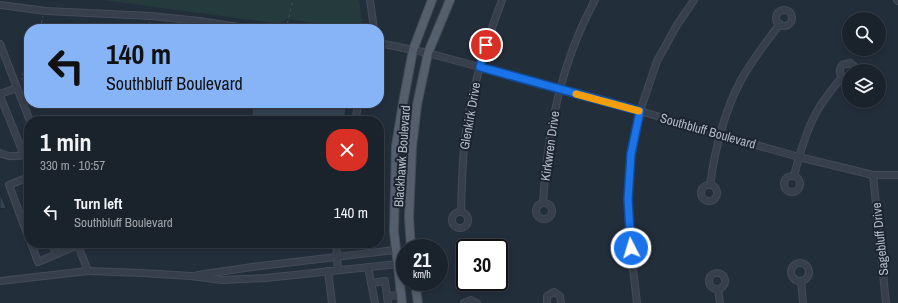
<!DOCTYPE html>
<html lang="en">
<head>
<meta charset="utf-8">
<style>
  body { margin:0; font-family:"Archivo Narrow",sans-serif; background:#232a34; color:#f1f3f6; height:100vh; display:flex; flex-direction:column; font-size:15px; white-space:nowrap }
  * { box-sizing:border-box; margin:0 }
  p { font-size:13px; color:#9fa4a9 }
  .icon { flex:none; width:22px; height:22px; fill:none; stroke:currentColor; stroke-width:2; stroke-linecap:round; stroke-linejoin:round }
  .map { position:relative; flex:1; overflow:hidden }
  .side { position:absolute; left:24px; top:116px; width:360px; height:132px; display:flex; flex-direction:column; background:#1a222c; border-radius:16px; box-shadow:0 2px 6px #0003,0 0 0 1px #383f48 }
  .side>* { flex:none }
  .hud { position:absolute; left:24px; top:24px; width:360px; height:84px; border-radius:16px; box-shadow:0 2px 6px #0003,0 0 0 1px #383f48; background:#87b4f7; color:#111; overflow:hidden }
  .fabs { position:absolute; left:842px; top:12px; display:grid; gap:8px }
  .fabs a { display:grid; place-items:center; width:44px; height:44px; border-radius:50%; background:#1a222c; box-shadow:0 2px 6px #0003,0 0 0 1px #383f48; font-size:20px }
  .speed { position:absolute; left:396px; top:239px; display:flex; gap:8px; font-size:20px; font-weight:700; text-align:center }
  .speed>* { display:grid; place-content:center; width:52px; height:52px; border-radius:50%; background:#1a222c; box-shadow:0 2px 6px #0003,0 0 0 1px #383f48; line-height:1 }
  .speed small { font-size:10px; font-weight:400 }
  .speed .limit { border:2px solid #111; border-radius:6px; background:#fff; color:#111 }
  .pin { position:absolute; display:grid; place-items:center; width:34px; height:34px; color:#fff; margin:-17px; border:2px solid #fff; border-radius:50%; box-shadow:0 1px 4px #0007 }
  .me { position:absolute; width:44px; margin:-22px; rotate:355deg; stroke-linejoin:round; filter:drop-shadow(0 0 3px #0008) }
  .turn { display:flex; align-items:center; gap:14px; height:84px; padding:0 16px; font-size:18px }
  .turn .icon { width:52px; height:52px; stroke-width:2.5 }
  .turn b { display:block; font-size:28px; line-height:34px }
  .round { display:grid; place-items:center; flex:none; width:42px; height:42px; border-radius:16px; background:#232a34 }
  .summary { display:flex; align-items:center; justify-content:space-between; height:68px; padding:0 16px }
  h1 { font-size:24px; font-weight:700; line-height:30px }
  ul { padding:0; list-style:none }
  li { display:flex; align-items:center; gap:12px; height:56px; padding:0 16px }
  li div { flex:1 }
  li b { display:block; font-size:15px }
  li em { font-style:normal }
  .map>svg:first-child { display:block }
  .green { fill:#253a3c }
  .building { fill:#354252; stroke:#1e2632 }
  .lines { fill:none; stroke-linecap:round; stroke-linejoin:round }
  .minor-casing { stroke:#434b57; stroke-width:8 }
  .major-casing { stroke:#434b57; stroke-width:10 }
  .path { stroke:#3d5354; stroke-width:1; stroke-dasharray:3 3; stroke-linecap:butt }
  .minor { stroke:#363f4b; stroke-width:6 }
  .major { stroke:#545e6c; stroke-width:8 }
  .route-casing { stroke:#114b97; stroke-width:10 }
  .route { stroke:#1a73e8; stroke-width:7 }
  .slow { stroke:#f59e0b; stroke-width:7 }
  .labels { text-anchor:middle; dominant-baseline:central; stroke-width:4; stroke-linejoin:round; paint-order:stroke }
  .street-label { font-size:13px; fill:#b2bac7; stroke:#1c2430 }
</style>
</head>
<body>
<div class="map">
<svg width="898" height="303" viewBox="0 0 898 303">
  <rect width="100%" height="100%" fill="#232e3b"/>
  <g class="green">
    <path d="M 104,0 L 359,0 L 363,27 L 355,29 L 286,19 L 279,24 Z"/>
    <path d="M 42,24 L 79,29 L 41,29 Z"/>
  </g>
  <g class="building">
    <path d="M 253,103 L 340,103 L 347,104 L 344,121 L 251,121 Z"/>
    <path d="M 0,192 L 6,208 L 0,209 Z"/>
  </g>
  <g class="lines">
    <g class="minor-casing">
      <g id="minor">
        <path d="M 370,0 L 374,29"/>
        <path d="M 897,0 L 898,1"/>
        <path d="M 0,5 L 46,11 L 151,16 L 199,21 L 252,29"/>
        <circle cx="784" cy="18" r="8"/>
        <path d="M 379,43 L 428,53 L 640,111 L 720,135 L 799,157 L 873,175 L 898,175"/>
        <path d="M 0,44 L 30,121"/>
        <path d="M 849,79 C 841,79 837,72 842,65 L 850,63 L 854,66 L 856,71"/>
        <path d="M 0,94 L 17,88"/>
        <path d="M 0,96 L 24,155"/>
        <path d="M 355,121 L 358,106"/>
        <path d="M 0,153 C 10,158 19,157 29,153"/>
        <path d="M 873,175 L 886,303"/>
        <path d="M 794,176 C 799,156 805,134 815,115 C 822,101 832,89 842,77"/>
        <circle cx="792" cy="184" r="8"/>
        <path d="M 29,177 L 9,185 L 29,239"/>
        <path d="M 710,185 C 715,149 724,112 741,80 C 752,60 766,42 780,24"/>
        <circle cx="709" cy="193" r="8"/>
        <circle cx="544" cy="211" r="8"/>
        <path d="M 543,203 C 548,130 560,64 595,0"/>
        <path d="M 461,211 C 462,187 462,162 465,138 C 471,91 485,45 502,0"/>
        <circle cx="460" cy="220" r="8"/>
        <path d="M 31,243 L 38,262 L 78,245"/>
        <path d="M 52,243 L 56,254"/>
        <path d="M 77,243 L 88,271 L 141,273 L 191,276 L 222,280 L 266,278 L 398,264"/>
        <path d="M 336,243 L 338,270"/>
        <circle cx="800" cy="272" r="9"/>
        <path d="M 368,267 L 375,303"/>
        <path d="M 328,271 L 332,303"/>
        <circle cx="717" cy="281" r="8"/>
        <path d="M 198,275 L 252,267 L 395,250"/>
        <path d="M 0,281 L 88,271"/>
        <path d="M 801,281 L 803,303"/>
        <path d="M 371,283 L 385,281 L 387,296"/>
        <path d="M 718,289 L 720,303"/>
        <path d="M 388,303 L 387,296 L 401,295"/>
        <path d="M 464,303 L 471,300 L 477,303"/>
        <path d="M 547,303 L 547,296 L 554,292 L 560,296 L 561,303"/>
        <path d="M 637,303 L 629,235 L 628,199 L 631,154 L 640,111 L 657,61 L 677,25 L 694,0"/>
      </g>
    </g>
    <g class="major-casing">
      <g id="major">
        <path d="M 411,248 L 409,218 L 412,147 L 417,105 L 428,53 L 450,0"/>
        <path d="M 415,282 L 418,303"/>
        <path d="M 402,303 L 394,231 L 396,146 L 403,103 L 413,50 L 432,0"/>
      </g>
    </g>
    <g class="path">
      <path d="M 40,29 L 43,16"/>
      <path d="M 149,29 L 150,22"/>
      <path d="M 286,29 L 293,0"/>
      <path d="M 21,79 L 24,78 L 22,73 L 29,66"/>
    </g>
    <use href="#minor" class="minor"/>
    <use href="#major" class="major"/>
  </g>
  <g class="lines">
    <g class="route-casing">
      <path id="route" d="M 486,45 L 480,67 L 640,111 L 631,154 L 628,199 L 631,248"/>
    </g>
    <use href="#route" class="route"/>
    <path class="slow" d="M 576,94 L 639,111"/>
  </g>
  <g class="labels">
    <g class="street-label">
      <text transform="translate(470 116) rotate(-80)">Glenkirk Drive</text>
      <text transform="translate(708 131) rotate(16)">Southbluff Boulevard</text>
      <text transform="translate(550 146) rotate(-82)">Kirkwren Drive</text>
      <text transform="translate(402 156) rotate(-86)">Blackhawk Boulevard</text>
      <text transform="translate(880 239) rotate(-96)">Sagebluff Drive</text>
    </g>
  </g>
</svg>
<div class="fabs">
<a><svg class="icon" aria-label="search" viewBox="0 0 24 24"><circle cx="10" cy="10" r="6"/><path d="M15 15l6 6"/></svg></a>
<a><svg class="icon" aria-label="layers" viewBox="0 0 24 24"><path d="M12 4l9 5-9 5-9-5zM3 14l9 5 9-5"/></svg></a>
</div>
<div class="speed"><div>21<small>km/h</small></div><div class="limit">30</div></div>
<div class="pin" style="left:486px;top:45px;background:#d93025"><svg class="icon" aria-label="arrive" viewBox="0 0 24 24"><path d="M6 21V4h12l-3 4 3 4H6"/></svg></div>
<svg class="me" style="left:631px;top:248px" viewBox="-20 -20 40 40"><circle r="17" fill="#1a73e8" stroke="#fff" stroke-width="3"/><path d="M0-11L8 9 0 5-8 9z" fill="#fff"/></svg>
<div class="hud">
<div class="turn"><svg class="icon" aria-label="left" viewBox="0 0 24 24"><path d="M17 20v-9H6M10 6l-5 5 5 5"/></svg><div><b>140 m</b>Southbluff Boulevard</div></div>
</div>
<section class="side">
<div class="summary"><div><h1>1 min</h1><p>330 m · 10:57</p></div><a class="round" style="background:#d93025;color:#fff"><svg class="icon" aria-label="close" viewBox="0 0 24 24"><path d="M6 6l12 12M18 6L6 18"/></svg></a></div>
<ul>
<li><svg class="icon" aria-label="left" viewBox="0 0 24 24"><path d="M17 20v-9H6M10 6l-5 5 5 5"/></svg><div><b>Turn left</b><p>Southbluff Boulevard</p></div><em>140 m</em></li>
</ul>
</section>
</div>
</body>
</html>
